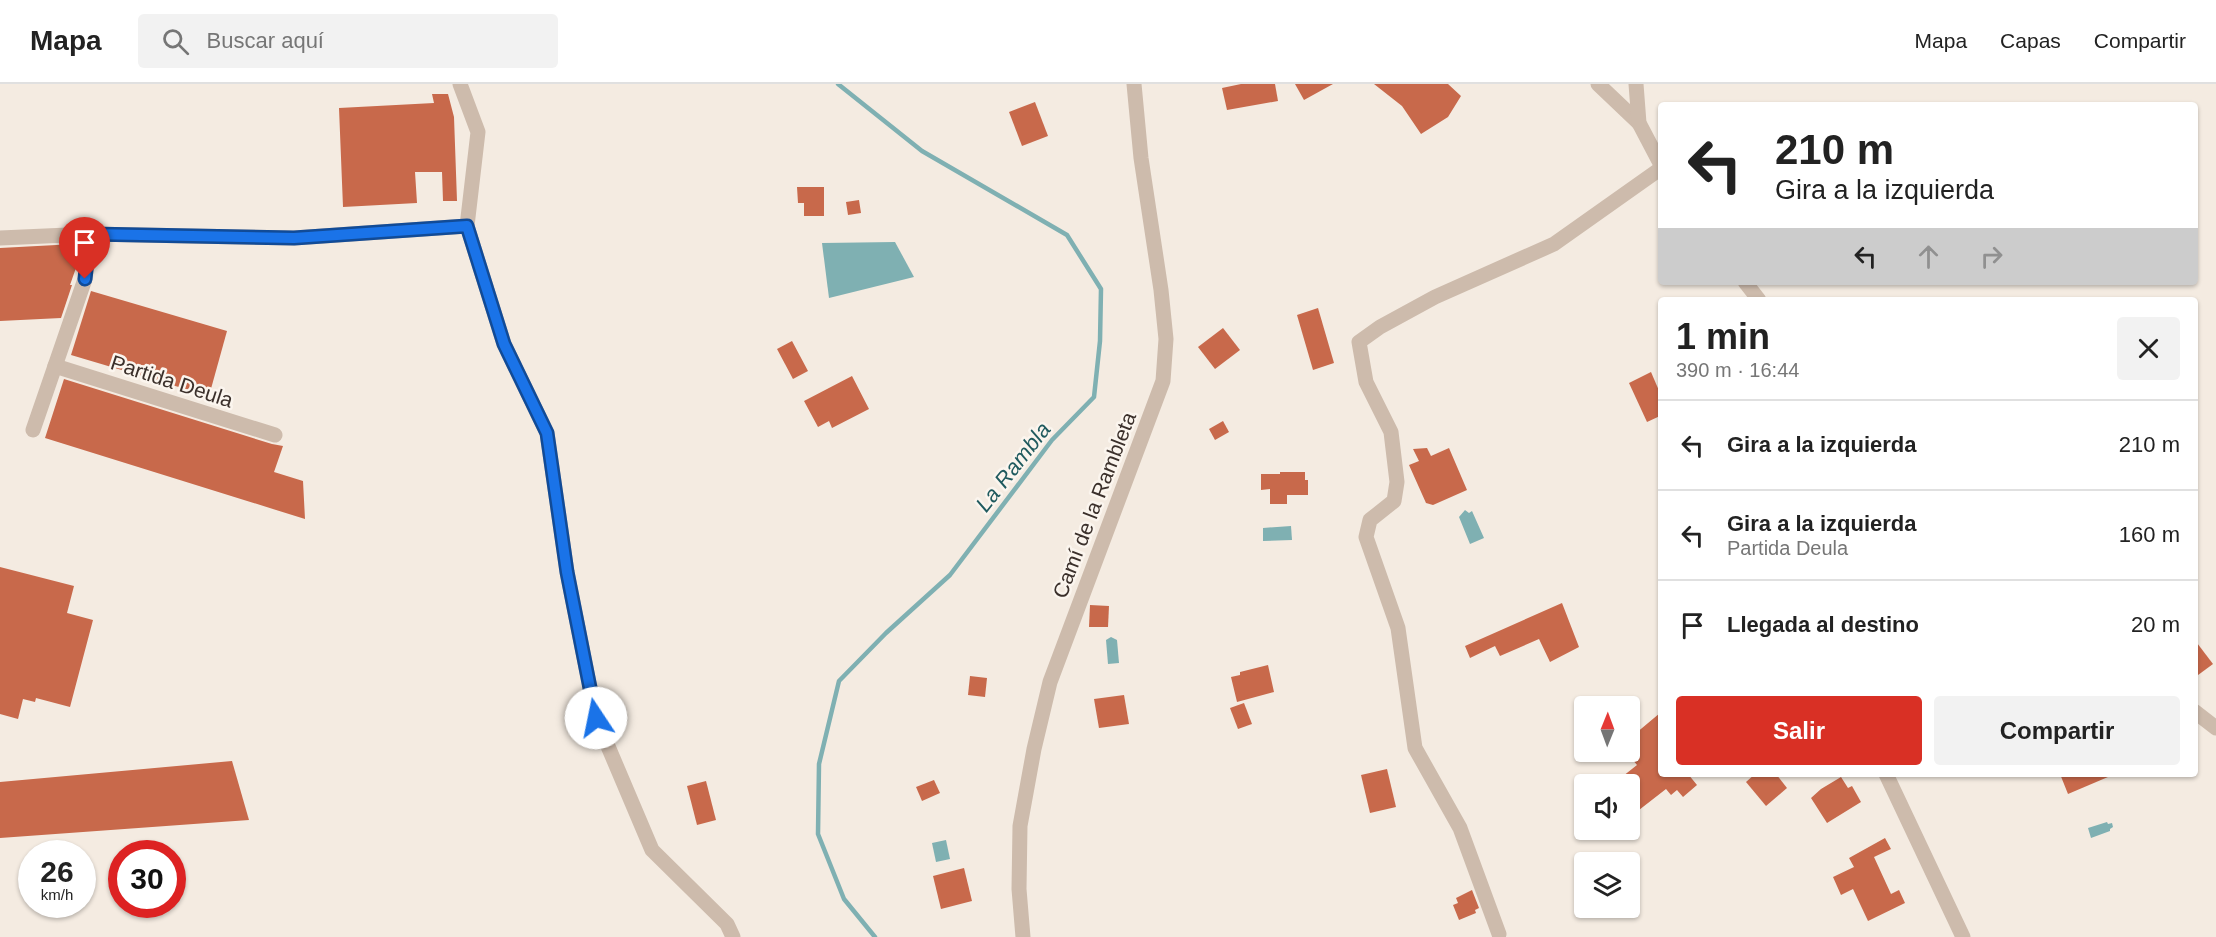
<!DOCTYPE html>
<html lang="es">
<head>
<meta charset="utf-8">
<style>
  body { margin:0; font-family:Helvetica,sans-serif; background:#f2f2f2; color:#222; height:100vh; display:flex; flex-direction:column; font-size:22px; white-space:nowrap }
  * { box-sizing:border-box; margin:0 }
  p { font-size:20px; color:#767676 }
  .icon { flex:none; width:33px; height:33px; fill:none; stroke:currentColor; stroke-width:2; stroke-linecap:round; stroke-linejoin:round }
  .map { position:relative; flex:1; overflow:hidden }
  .drawer { position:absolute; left:1658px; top:213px; width:540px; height:480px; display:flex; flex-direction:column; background:#fff; border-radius:6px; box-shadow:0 2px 4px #0004 }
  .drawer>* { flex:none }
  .hud { position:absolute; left:1658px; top:18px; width:540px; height:183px; border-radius:6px; box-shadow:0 2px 4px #0004; background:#fff; color:#222; overflow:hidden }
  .needle { width:39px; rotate:1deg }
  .controls { position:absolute; left:1574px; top:612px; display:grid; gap:12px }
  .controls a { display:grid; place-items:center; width:66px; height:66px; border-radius:6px; background:#fff; box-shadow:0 2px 4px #0004; font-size:30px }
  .speed { position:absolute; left:18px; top:756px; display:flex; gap:12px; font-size:30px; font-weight:700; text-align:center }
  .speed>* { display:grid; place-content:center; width:78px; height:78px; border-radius:50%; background:#fff; box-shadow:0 2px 4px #0004; line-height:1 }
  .speed small { font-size:15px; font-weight:400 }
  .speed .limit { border:9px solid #d22; background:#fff; color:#111 }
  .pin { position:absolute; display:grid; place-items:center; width:51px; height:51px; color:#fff; margin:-62px -26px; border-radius:50% 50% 50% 0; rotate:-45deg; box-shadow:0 0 6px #0007 }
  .pin .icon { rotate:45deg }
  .me { position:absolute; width:66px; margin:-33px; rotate:349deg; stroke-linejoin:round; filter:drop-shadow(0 0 4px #0008) }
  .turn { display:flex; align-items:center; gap:21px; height:126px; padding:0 18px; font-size:27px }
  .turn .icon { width:78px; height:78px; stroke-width:2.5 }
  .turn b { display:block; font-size:42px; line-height:51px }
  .lanes { display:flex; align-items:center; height:57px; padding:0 18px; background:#0003; justify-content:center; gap:30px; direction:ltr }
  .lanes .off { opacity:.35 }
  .round { display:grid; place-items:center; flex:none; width:63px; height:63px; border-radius:6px; background:#f2f2f2 }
  .headline { display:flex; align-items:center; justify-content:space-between; height:102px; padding:0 18px }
  h1 { font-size:36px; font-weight:800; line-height:45px }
  .primary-button { display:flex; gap:12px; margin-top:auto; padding:12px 18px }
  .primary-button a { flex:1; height:69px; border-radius:6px; background:#d93025; color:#fff; font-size:24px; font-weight:800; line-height:69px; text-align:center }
  .primary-button a+a { background:#f2f2f2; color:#222 }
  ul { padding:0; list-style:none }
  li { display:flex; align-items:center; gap:18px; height:90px; padding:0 18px; border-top:2px solid #e0e0e0 }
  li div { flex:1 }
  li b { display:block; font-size:22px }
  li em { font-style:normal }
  header { display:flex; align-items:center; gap:36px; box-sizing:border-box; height:84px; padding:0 30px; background:#fff; border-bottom:2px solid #e0e0e0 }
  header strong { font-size:28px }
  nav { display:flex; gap:33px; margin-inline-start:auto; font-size:21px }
  .search { width:420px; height:54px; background:#f2f2f2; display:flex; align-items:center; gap:15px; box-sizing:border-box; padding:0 21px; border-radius:6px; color:#767676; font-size:22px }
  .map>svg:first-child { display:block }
  .water { fill:#7fb0b2 }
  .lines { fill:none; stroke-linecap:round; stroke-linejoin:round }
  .stream { stroke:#7fb0b2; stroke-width:4.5 }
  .building { fill:#c8694b }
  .street { stroke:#cdbbac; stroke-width:15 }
  .route-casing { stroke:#114b97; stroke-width:15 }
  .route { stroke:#1a73e8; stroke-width:10 }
  .labels { text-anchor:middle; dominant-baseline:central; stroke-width:5; stroke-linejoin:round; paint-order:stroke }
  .street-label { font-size:21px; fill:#3b302b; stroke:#fbf5ee }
  .water-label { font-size:22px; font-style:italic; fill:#1f5a5e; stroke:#fbf5ee }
</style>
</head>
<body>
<header>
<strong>Mapa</strong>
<div class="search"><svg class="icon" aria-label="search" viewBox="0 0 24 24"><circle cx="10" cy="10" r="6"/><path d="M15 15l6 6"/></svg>Buscar aquí</div>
<nav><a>Mapa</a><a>Capas</a><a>Compartir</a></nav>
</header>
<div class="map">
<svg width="2216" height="853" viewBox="0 0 2216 853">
  <rect width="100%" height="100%" fill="#f4ebe1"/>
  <g class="water">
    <path d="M 895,158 L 914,193 L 829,214 L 822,159 Z"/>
    <path d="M 1465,426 L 1469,429 L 1472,427 L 1484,454 L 1470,460 L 1459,433 Z"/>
    <path d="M 1291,442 L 1292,456 L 1263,457 L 1263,444 Z"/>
    <path d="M 1111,553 L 1117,556 L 1119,579 L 1108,580 L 1106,556 Z"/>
    <path d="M 2107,738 L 2108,740 L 2112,739 L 2113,743 L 2110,745 L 2110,747 L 2091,754 L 2088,744 Z"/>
    <path d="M 946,756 L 950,775 L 936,778 L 932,759 Z"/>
  </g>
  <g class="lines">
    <path class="stream" d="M 838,0 L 922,67 L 1067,151 L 1101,205 L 1100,257 L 1094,313 L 1052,356 L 950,491 L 886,549 L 839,597 L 819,680 L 818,750 L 844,815 L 875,853"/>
  </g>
  <g class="building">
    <path d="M 1241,0 L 1275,0 L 1278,17 L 1227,26 L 1222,4 Z"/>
    <path d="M 1295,0 L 1333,0 L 1304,16 Z"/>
    <path d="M 1374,0 L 1448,0 L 1461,12 L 1448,33 L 1421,50 L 1402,22 Z"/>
    <path d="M 432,10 L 448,10 L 454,33 L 457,117 L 443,117 L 442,88 L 415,88 L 417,119 L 343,123 L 339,24 L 434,19 Z"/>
    <path d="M 1035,18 L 1048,52 L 1022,62 L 1009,28 Z"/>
    <path d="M 797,103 L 824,103 L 824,132 L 804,132 L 804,119 L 798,119 Z"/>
    <path d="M 859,116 L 861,129 L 848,131 L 846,118 Z"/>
    <path d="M 75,160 L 79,164 L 77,181 L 70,201 L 72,201 L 61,234 L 0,237 L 0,164 Z"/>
    <path d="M 91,207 L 227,247 L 209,312 L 71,271 Z"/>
    <path d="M 1318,224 L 1334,279 L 1313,286 L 1297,231 Z"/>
    <path d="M 1223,244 L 1240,266 L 1215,285 L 1198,263 Z"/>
    <path d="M 792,257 L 808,287 L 793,295 L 777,265 Z"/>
    <path d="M 1651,288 L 1660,309 L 1660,332 L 1647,338 L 1629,299 Z"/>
    <path d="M 852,292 L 869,325 L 832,344 L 829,337 L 818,343 L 804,317 Z"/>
    <path d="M 64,295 L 272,360 L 283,362 L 274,388 L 303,397 L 305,435 L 45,354 Z"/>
    <path d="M 1223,337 L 1229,348 L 1215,356 L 1209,345 Z"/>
    <path d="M 1427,364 L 1431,372 L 1449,364 L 1467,406 L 1433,421 L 1426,419 L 1409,381 L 1419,377 L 1413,365 Z"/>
    <path d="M 1280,388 L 1305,388 L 1305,396 L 1308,396 L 1308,411 L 1287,411 L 1287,420 L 1270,420 L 1270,405 L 1261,406 L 1261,390 L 1280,390 Z"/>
    <path d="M 0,483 L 74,502 L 67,529 L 93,536 L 70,623 L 36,614 L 35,618 L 23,615 L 18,635 L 0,630 Z"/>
    <path d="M 1562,519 L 1579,563 L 1550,578 L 1539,555 L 1500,572 L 1495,562 L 1470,574 L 1465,562 Z"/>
    <path d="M 1090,521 L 1109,522 L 1108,543 L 1089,543 Z"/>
    <path d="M 2194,555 L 2213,580 L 2194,594 Z"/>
    <path d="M 1268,581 L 1274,608 L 1237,618 L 1231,593 L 1240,591 L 1240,588 Z"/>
    <path d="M 970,592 L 987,594 L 985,613 L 968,611 Z"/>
    <path d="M 1124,611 L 1129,640 L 1099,644 L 1094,615 Z"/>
    <path d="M 1244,619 L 1252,640 L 1238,645 L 1230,624 Z"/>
    <path d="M 1660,629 L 1660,690 L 1688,690 L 1697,701 L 1683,713 L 1677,706 L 1671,711 L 1666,705 L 1639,726 L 1635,720 L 1629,725 L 1629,700 L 1613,700 L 1637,681 L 1626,668 L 1629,668 L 1629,655 Z"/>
    <path d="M 232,677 L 249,736 L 0,754 L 0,698 Z"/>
    <path d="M 1387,685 L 1396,723 L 1370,729 L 1361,691 Z"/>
    <path d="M 1755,690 L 1776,690 L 1787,704 L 1766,722 L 1746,698 Z"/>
    <path d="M 2060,690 L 2115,690 L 2068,710 Z"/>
    <path d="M 1841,693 L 1848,704 L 1852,702 L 1861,718 L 1827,739 L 1811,714 L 1821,705 Z"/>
    <path d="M 934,696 L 940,709 L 922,717 L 916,703 Z"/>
    <path d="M 706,697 L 716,736 L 697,741 L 687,702 Z"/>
    <path d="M 1885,754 L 1891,765 L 1874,773 L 1891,810 L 1899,806 L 1905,819 L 1868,837 L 1853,805 L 1841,811 L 1833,793 L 1854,783 L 1849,774 Z"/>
    <path d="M 964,784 L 972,817 L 941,825 L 933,792 Z"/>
    <path d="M 1472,806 L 1479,824 L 1475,826 L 1476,829 L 1459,836 L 1453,821 L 1458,819 L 1456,814 Z"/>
  </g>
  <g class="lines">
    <g class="street">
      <path d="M 1598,0 L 1639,39"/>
      <path d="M 1636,0 L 1639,39 L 1660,79"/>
      <path d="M 467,142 L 504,260 L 547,349 L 567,488 L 596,634 L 652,766 L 727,840 L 733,853"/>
      <path d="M 0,154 L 90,150 L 294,154 L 467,142 L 478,48 L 460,0"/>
      <path d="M 1745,198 L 1759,216"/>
      <path d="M 55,282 L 275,351"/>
      <path d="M 33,346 L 85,195 L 90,150"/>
      <path d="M 2194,627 L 2216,644"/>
      <path d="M 1886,690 L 1963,853"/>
      <path d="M 1499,850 L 1460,744 L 1415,664 L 1398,544 L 1366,453 L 1370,436 L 1394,417 L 1397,398 L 1391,348 L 1366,298 L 1359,258 L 1380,243 L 1435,213 L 1554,160 L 1660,85"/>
      <path d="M 1023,853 L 1019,805 L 1020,742 L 1034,665 L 1050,598 L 1163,297 L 1166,255 L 1161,206 L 1141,74 L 1134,0"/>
    </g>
  </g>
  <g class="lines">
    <g class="route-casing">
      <path id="route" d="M 85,195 L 90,150 L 294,154 L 467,142 L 504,260 L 547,349 L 567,488 L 596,634"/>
    </g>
    <use href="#route" class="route"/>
  </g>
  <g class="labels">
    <g class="street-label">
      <text transform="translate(172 297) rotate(18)">Partida Deula</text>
      <text transform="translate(1094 421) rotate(-69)">Camí de la Rambleta</text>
    </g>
    <g class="water-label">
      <text transform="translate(1013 383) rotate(-52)">La Rambla</text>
    </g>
  </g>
</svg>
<div class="controls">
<a><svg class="needle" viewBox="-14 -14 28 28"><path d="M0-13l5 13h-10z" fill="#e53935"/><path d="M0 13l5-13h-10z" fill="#767676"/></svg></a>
<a><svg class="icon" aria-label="sound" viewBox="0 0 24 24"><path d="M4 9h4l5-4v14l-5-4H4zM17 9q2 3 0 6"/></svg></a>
<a><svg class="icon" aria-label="layers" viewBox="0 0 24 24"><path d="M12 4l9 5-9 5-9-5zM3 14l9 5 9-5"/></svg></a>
</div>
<div class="speed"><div>26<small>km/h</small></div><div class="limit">30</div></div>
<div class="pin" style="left:85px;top:195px;background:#d93025"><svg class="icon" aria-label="arrive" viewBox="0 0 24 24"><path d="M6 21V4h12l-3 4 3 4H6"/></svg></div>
<svg class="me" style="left:596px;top:634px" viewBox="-20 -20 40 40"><circle r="19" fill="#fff"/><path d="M0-13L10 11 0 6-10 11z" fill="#1a73e8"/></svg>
<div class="hud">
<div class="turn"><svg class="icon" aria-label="left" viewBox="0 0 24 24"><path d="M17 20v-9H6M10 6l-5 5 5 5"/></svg><div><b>210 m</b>Gira a la izquierda</div></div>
<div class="lanes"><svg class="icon" aria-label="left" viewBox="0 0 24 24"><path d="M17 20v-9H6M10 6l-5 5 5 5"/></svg><svg class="icon off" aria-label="ahead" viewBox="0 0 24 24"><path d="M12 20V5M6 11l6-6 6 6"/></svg><svg class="icon off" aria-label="right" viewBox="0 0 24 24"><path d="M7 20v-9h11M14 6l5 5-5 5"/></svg></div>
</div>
<section class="drawer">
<div class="headline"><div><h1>1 min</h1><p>390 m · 16:44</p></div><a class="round"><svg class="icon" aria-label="close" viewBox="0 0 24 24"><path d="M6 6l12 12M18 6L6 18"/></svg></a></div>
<ul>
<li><svg class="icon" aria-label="left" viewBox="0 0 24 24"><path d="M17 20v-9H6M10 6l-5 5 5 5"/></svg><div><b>Gira a la izquierda</b></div><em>210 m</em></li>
<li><svg class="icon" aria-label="left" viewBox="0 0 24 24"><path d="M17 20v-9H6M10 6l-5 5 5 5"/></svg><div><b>Gira a la izquierda</b><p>Partida Deula</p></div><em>160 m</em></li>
<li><svg class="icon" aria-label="arrive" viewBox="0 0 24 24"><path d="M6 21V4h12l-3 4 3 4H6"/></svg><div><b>Llegada al destino</b></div><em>20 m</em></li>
</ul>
<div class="primary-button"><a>Salir</a><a>Compartir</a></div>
</section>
</div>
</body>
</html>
